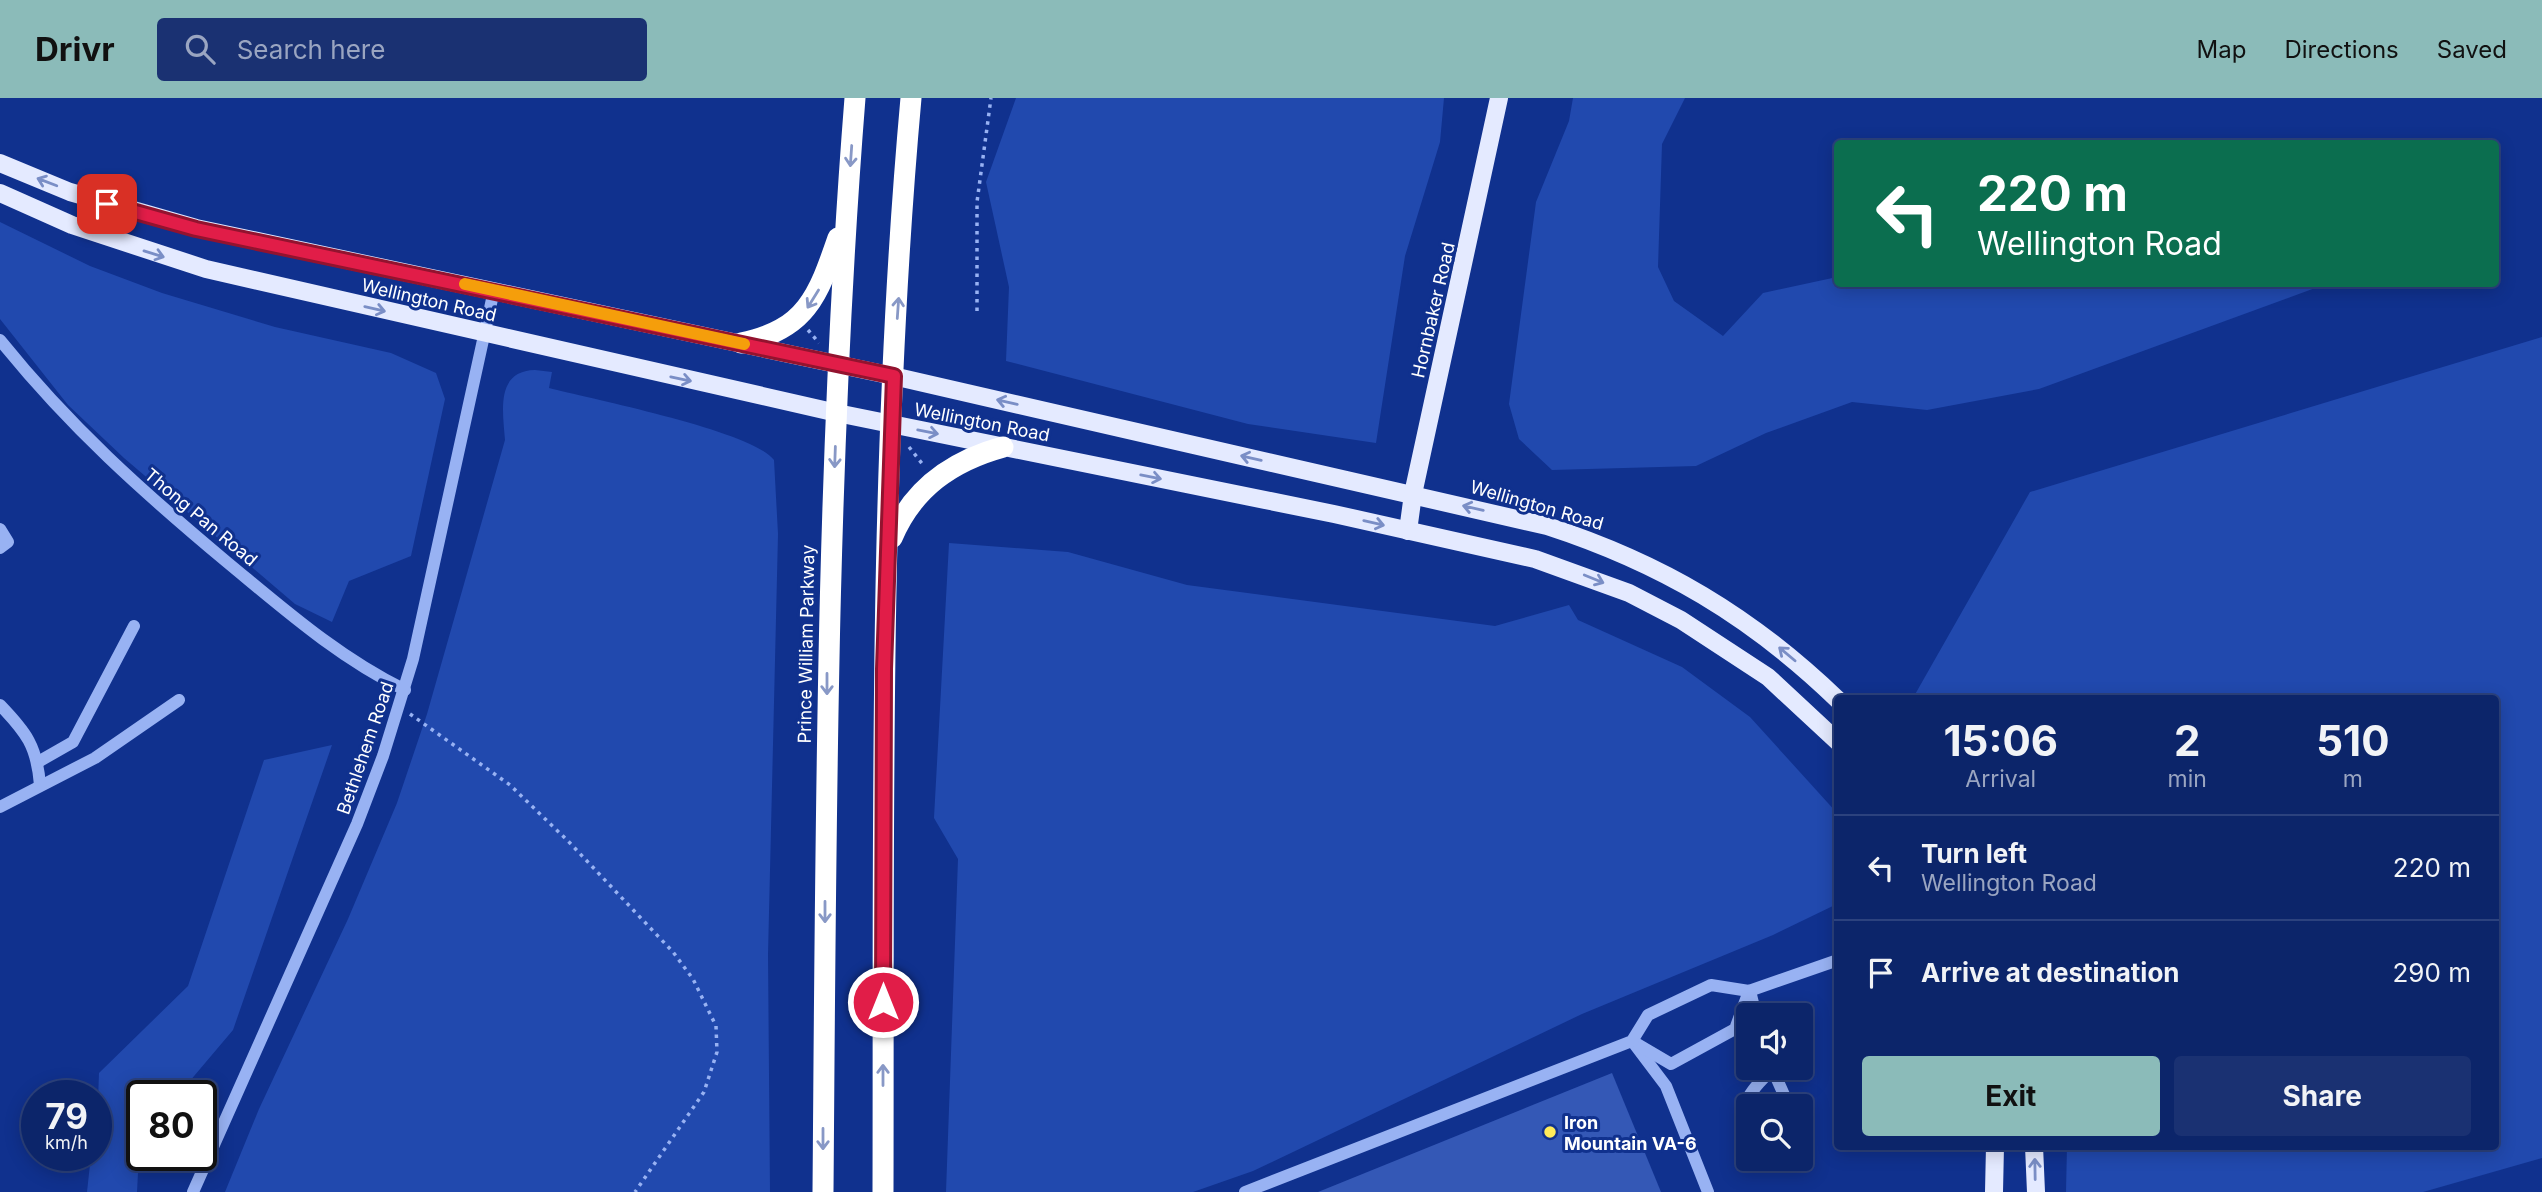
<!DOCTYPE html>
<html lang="en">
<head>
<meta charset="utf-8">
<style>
  body { margin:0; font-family:Inter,sans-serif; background:#1a3172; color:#f1f3f6; height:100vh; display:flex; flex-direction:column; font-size:26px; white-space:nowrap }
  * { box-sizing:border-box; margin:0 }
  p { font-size:23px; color:#9aa5c1 }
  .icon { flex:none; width:38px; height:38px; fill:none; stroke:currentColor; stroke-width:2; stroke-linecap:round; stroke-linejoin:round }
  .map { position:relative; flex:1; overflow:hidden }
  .panel { position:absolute; left:1834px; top:597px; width:665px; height:455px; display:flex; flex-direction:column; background:#0c256a; border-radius:7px; box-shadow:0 4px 18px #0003,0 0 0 2px #2c427e }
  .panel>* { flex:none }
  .hud { position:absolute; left:1834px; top:42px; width:665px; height:147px; border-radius:7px; box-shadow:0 4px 18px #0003,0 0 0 2px #2c427e; background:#0b6e4f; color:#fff; overflow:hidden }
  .controls { position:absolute; left:1736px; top:905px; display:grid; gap:14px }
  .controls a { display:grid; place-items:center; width:77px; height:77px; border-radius:7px; background:#0c256a; box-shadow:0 4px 18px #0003,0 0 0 2px #2c427e; font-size:35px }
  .speed { position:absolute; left:21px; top:982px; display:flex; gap:14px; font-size:35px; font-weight:700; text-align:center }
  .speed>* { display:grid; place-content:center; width:91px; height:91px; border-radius:50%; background:#0c256a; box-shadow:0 4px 18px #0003,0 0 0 2px #2c427e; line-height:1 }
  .speed small { font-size:18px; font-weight:400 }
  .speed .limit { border:4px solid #111; border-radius:10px; background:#fff; color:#111 }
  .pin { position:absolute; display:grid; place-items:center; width:60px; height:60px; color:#fff; margin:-30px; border-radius:14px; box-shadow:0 4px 10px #0006 }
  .me { position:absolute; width:77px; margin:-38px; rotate:0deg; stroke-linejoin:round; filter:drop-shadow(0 0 5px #0008) }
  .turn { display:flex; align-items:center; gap:24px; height:147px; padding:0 28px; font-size:32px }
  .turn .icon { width:91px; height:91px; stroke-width:2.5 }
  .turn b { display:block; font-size:49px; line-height:60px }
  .eta { display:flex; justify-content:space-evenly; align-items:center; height:119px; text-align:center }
  .eta b { font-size:42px; font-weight:700; line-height:49px }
  .primary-button { display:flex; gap:14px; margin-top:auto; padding:14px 28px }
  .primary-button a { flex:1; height:80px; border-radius:7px; background:#8bbbb9; color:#111; font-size:28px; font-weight:700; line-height:80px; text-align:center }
  .primary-button a+a { background:#1a3172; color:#f1f3f6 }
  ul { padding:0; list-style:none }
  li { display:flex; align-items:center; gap:21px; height:105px; padding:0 28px; border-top:2px solid #2c427e }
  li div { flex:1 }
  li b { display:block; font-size:26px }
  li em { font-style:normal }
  header { display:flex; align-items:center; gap:42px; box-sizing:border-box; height:98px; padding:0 35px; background:#8bbbb9; color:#111 }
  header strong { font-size:33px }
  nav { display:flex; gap:38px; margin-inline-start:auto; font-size:24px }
  .search { width:490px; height:63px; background:#1a3172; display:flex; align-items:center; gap:18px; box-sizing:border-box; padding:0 24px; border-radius:7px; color:#9aa5c1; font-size:26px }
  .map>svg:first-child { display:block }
  .green { fill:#2149ae }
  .building { fill:#3458b6 }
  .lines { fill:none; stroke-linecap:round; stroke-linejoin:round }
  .path { stroke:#98b2f3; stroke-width:3.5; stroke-dasharray:3.5 5; stroke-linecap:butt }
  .minor { stroke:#98b2f3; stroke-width:12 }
  .major { stroke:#e4eaff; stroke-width:18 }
  .highway { stroke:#fff; stroke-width:21 }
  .oneway { stroke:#8898c6 }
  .oneway2 { stroke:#7a8ec6 }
  .route-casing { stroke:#92132f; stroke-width:18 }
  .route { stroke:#e11d48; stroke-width:12 }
  .slow { stroke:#f59e0b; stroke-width:12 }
  .poi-dot { fill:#ffeb5a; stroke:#10318e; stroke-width:2.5 }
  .labels { text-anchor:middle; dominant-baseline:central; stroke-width:6; stroke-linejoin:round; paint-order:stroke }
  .street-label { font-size:18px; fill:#fff; stroke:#10318e }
  .poi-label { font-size:18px; font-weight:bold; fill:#fff; stroke:#10318e; text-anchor:start }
</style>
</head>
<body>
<header>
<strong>Drivr</strong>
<div class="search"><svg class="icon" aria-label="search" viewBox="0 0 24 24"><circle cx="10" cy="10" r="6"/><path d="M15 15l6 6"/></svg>Search here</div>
<nav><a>Map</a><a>Directions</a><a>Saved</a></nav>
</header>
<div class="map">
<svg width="2542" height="1094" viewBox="0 0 2542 1094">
  <rect width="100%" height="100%" fill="#10318e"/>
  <g class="green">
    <path d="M 1016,0 L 1444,0 L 1440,44 L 1405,158 L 1376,345 L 1248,326 L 1006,263 L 1009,189 L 986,84 Z"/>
    <path d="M 1573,0 L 1685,0 L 1662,46 L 1658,169 L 1674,203 L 1723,238 L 1763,195 L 1837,179 L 1838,186 L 2326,186 L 2039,291 L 1927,312 L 1852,304 L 1766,335 L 1696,368 L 1552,372 L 1519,341 L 1509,306 L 1536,104 L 1569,23 Z"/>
    <path d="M 0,124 L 90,168 L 162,195 L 275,229 L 391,255 L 436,275 L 445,301 L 411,458 L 349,483 L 332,524 L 295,506 L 124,360 L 68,307 L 0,221 Z"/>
    <path d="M 2542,239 L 2542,1060 L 2423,1094 L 2066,1094 L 2067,1048 L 2496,1048 L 2496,600 L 1913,600 L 2030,394 Z"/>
    <path d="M 535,272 L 552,274 L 549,290 C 591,301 753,333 774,362 L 778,436 L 768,857 L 770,1094 L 225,1094 L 259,1011 L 348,821 L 397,705 L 427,616 L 505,342 C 503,314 495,273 535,272 Z"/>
    <path d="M 949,445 L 1068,454 L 1187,487 L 1495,528 L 1569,507 L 1578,522 L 1682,569 L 1750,619 L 1837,715 L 1837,806 L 1773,837 L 1582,916 L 1253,1073 L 1193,1094 L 946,1094 L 958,761 L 934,720 Z"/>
    <path d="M 332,647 L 233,932 L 178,997 L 142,998 L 137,1094 L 87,1094 L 91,1057 L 96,1057 L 99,975 L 188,888 L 264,662 Z"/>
  </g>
  <path class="building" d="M 1612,975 L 1661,1094 L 1318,1094 Z"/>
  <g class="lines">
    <g class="path">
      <path d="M 977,213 L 977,104 L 991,0"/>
      <path d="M 808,232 L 819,245"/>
      <path d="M 909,349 L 924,368"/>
      <path d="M 410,616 L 510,687 L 568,743 L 673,854 L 693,881 L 716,928 L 717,954 L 704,994 L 635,1094"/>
    </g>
    <g class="minor">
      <path d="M 0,242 C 70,329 143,394 228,465 C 285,512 338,559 405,592"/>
      <path d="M 0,431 L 8,444 L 0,450"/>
      <path d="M 0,607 C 26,634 37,648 40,687"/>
      <path d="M 38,664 L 73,644 L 134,528"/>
      <path d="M 0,709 L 95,660 L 179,602"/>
      <path d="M 1750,893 L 1756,917"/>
      <path d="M 1632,943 L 1666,988 L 1708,1094"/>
      <path d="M 1637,946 L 1671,966 L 1735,931 L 1749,893"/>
      <path d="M 1772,970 L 1789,1008"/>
      <path d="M 1748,1043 L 1745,1041 C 1738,1008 1748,994 1772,972"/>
      <path d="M 193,1094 L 357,726 L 383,658 L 413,561 L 494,192"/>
      <path d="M 1245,1094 L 1632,943 L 1648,917 L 1711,887 L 1749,893 L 1838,862"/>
    </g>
    <g class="major">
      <path d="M 0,65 L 70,94 L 196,130 L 893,278 L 1547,428 C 1661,465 1751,518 1838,602"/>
      <path d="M 0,95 L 72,127 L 206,171 L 837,315 L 1334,416 L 1535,461 L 1629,495 L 1681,522 L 1768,579 L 1838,644"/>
      <path d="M 1408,433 L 1413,396 L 1499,0"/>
      <path d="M 2034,1048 L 2036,1094"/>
      <path d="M 1994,1094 L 1995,1048"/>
    </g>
    <g class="highway">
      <path d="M 741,245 C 806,232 818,198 838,140"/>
      <path d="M 892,440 C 913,390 952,363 1003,349"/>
      <path d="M 823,1094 C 826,729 826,364 855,0"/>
      <path d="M 883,1094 C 884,730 878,363 911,0"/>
    </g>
  </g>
  <defs><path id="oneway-shaft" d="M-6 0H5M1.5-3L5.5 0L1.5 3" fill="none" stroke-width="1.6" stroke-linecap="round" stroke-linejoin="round" transform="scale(1.75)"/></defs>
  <g class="oneway">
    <use href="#oneway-shaft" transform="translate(851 58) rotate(94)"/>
    <use href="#oneway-shaft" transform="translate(813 201) rotate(122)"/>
    <use href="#oneway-shaft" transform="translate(898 210) rotate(-86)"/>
    <use href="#oneway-shaft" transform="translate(835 359) rotate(92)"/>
    <use href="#oneway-shaft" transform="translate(827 586) rotate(90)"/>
    <use href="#oneway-shaft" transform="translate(825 814) rotate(90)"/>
    <use href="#oneway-shaft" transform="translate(883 977) rotate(-90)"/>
    <use href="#oneway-shaft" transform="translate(823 1041) rotate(90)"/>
  </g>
  <g class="oneway2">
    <use href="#oneway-shaft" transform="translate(47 84) rotate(-159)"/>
    <use href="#oneway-shaft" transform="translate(154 156) rotate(17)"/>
    <use href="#oneway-shaft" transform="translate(375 211) rotate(13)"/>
    <use href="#oneway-shaft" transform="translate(681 281) rotate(12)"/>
    <use href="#oneway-shaft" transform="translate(1007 304) rotate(-167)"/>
    <use href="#oneway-shaft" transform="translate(928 334) rotate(11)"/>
    <use href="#oneway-shaft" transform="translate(1251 360) rotate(-167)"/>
    <use href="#oneway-shaft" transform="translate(1151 379) rotate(11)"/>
    <use href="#oneway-shaft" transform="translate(1473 410) rotate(-167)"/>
    <use href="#oneway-shaft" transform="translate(1374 425) rotate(13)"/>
    <use href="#oneway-shaft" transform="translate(1594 481) rotate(22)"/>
    <use href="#oneway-shaft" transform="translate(1787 556) rotate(-140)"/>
    <use href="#oneway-shaft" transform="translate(2035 1071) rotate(-91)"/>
  </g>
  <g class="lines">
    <g class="route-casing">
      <path id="route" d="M 107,106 L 196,131 L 894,278 L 884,571 L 883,904"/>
    </g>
    <use href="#route" class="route"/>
    <path class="slow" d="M 465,186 L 744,246"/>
  </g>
  <circle class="poi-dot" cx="1550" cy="1034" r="7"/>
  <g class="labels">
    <g class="street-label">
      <text transform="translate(429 202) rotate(13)">Wellington Road</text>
      <text transform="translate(1433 212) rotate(-77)">Hornbaker Road</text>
      <text transform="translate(982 324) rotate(11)">Wellington Road</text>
      <text transform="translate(1537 407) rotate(16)">Wellington Road</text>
      <text transform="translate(201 419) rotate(40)">Thong Pan Road</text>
      <text transform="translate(806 546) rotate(-89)">Prince William Parkway</text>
      <text transform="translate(365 650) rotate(-71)">Bethlehem Road</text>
    </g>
    <g class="poi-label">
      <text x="1564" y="1024">Iron<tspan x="1564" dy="21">Mountain VA-6</tspan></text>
    </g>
  </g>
</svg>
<div class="controls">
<a><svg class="icon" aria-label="sound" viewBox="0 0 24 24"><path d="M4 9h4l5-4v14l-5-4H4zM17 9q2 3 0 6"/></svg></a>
<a><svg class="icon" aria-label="search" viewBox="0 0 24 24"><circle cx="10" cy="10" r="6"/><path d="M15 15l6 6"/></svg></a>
</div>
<div class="speed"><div>79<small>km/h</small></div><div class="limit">80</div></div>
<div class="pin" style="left:107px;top:106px;background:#d93025"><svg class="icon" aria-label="arrive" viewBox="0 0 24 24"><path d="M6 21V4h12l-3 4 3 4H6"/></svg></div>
<svg class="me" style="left:883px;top:904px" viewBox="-20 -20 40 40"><circle r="17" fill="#e11d48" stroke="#fff" stroke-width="3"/><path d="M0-11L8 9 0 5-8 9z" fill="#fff"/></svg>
<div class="hud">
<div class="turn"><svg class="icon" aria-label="left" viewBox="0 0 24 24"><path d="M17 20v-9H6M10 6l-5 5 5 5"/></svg><div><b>220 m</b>Wellington Road</div></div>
</div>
<section class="panel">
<div class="eta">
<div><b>15:06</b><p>Arrival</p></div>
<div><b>2</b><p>min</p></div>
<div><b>510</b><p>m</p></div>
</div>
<ul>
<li><svg class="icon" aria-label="left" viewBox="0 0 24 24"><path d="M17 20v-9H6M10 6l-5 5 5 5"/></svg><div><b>Turn left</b><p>Wellington Road</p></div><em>220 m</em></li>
<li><svg class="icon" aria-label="arrive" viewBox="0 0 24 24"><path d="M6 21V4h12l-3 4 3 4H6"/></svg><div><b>Arrive at destination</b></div><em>290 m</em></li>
</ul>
<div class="primary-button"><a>Exit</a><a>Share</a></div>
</section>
</div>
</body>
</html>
